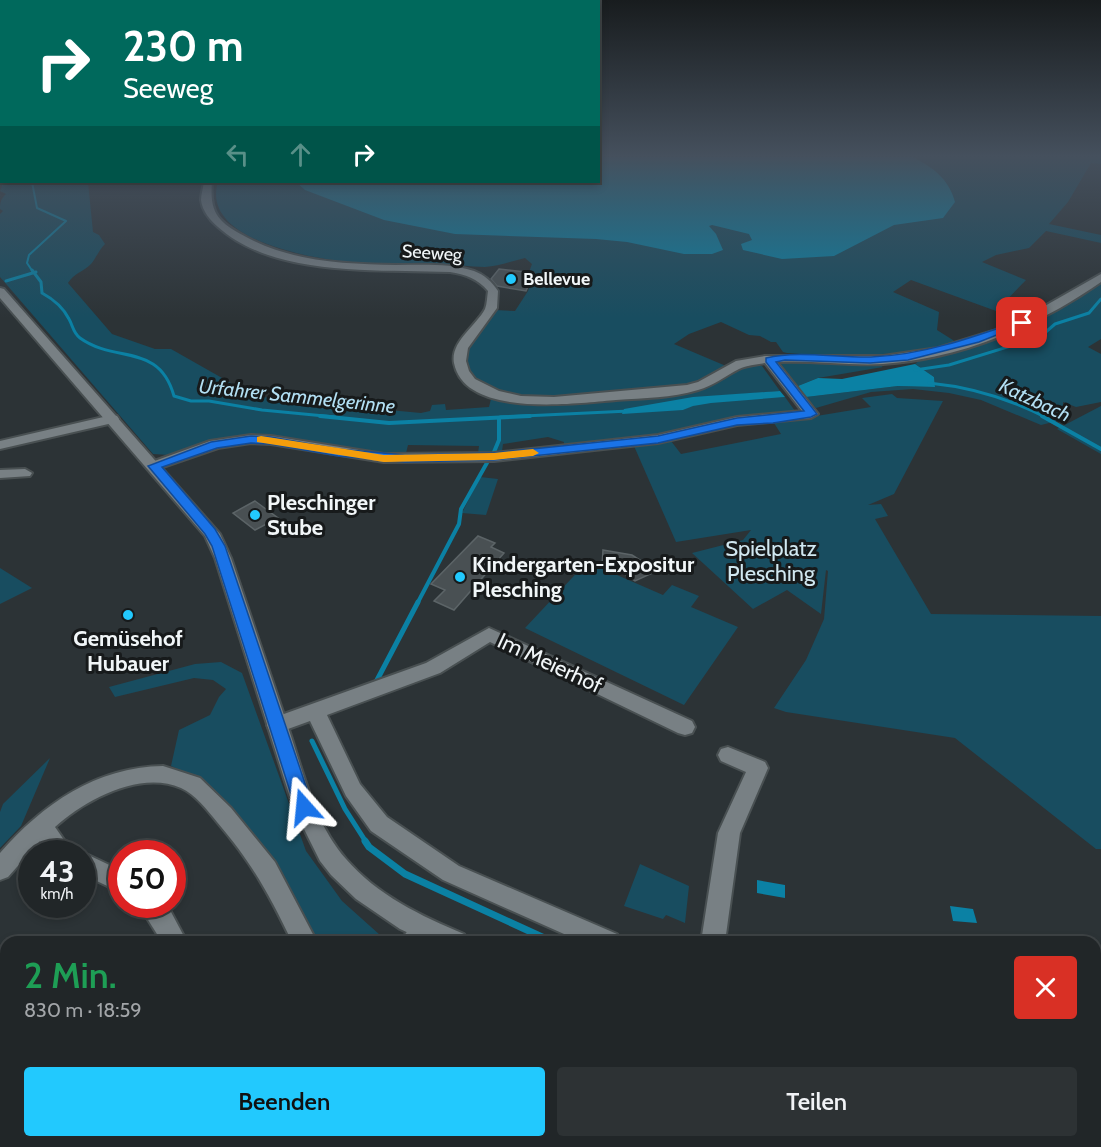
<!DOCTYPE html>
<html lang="de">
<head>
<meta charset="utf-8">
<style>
  body { margin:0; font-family:Cabin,sans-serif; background:#2d3234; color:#f1f3f6; height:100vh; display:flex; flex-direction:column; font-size:22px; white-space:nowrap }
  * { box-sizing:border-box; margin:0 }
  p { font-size:20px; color:#a2a5a8 }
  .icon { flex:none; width:33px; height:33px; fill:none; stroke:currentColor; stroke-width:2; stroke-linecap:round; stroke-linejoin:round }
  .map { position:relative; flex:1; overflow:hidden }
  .panel { position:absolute; left:0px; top:936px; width:1101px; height:212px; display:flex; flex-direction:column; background:#212628; border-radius:18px 18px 0 0; box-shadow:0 3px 9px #0003,0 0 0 2px #3e4345 }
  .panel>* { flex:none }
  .banner { position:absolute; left:0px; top:0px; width:600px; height:183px; box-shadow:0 3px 9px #0003,0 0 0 2px #3e4345; background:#00695c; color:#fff; overflow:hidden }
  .speed { position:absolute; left:18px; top:840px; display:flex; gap:12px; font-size:30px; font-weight:700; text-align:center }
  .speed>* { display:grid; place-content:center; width:78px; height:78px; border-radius:50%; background:#212628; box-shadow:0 3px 9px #0003,0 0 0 2px #3e4345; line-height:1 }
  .speed small { font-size:15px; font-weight:400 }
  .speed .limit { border:9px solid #d22; background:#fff; color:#111 }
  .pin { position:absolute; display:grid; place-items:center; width:51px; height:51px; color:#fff; margin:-26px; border-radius:12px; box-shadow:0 3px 9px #0006 }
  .me { position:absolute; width:66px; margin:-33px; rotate:342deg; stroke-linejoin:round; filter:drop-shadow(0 0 4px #0008) }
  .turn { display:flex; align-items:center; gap:21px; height:126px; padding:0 24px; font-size:27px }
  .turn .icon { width:78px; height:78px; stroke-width:2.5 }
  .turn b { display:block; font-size:42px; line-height:51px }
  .lanes { display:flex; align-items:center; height:57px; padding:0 24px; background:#0003; justify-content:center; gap:30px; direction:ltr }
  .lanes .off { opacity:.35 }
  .round { display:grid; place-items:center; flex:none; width:63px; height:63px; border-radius:6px; background:#2d3234 }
  .headline { display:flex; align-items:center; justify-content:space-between; height:102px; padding:0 24px }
  h1 { font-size:36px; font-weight:600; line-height:45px; color:#1e9e55 }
  .cta { display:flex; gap:12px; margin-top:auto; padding:12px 24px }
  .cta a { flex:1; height:69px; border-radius:6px; background:#22c9fe; color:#111; font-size:24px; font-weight:600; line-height:69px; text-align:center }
  .cta a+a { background:#2d3234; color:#f1f3f6 }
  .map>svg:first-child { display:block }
  .green { fill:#184d60 }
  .water { fill:#0b81a4 }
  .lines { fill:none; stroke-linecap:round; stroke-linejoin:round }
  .stream-far4 { stroke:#0b81a4; stroke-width:2 }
  .stream-far3 { stroke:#0b81a4; stroke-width:3 }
  .stream-far2 { stroke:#0b81a4; stroke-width:4 }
  .stream-far1 { stroke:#0b81a4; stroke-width:5 }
  .stream { stroke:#0b81a4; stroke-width:7 }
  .building { fill:#495053; stroke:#5c6467; stroke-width:1.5 }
  .minor-casing { stroke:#495052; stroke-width:4 }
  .secondary-casing { stroke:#495052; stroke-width:4 }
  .minor { fill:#788084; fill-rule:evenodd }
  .secondary { fill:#788084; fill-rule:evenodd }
  .route { fill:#1a73e8; stroke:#114b97; stroke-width:1.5 }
  .slow { fill:#f59e0b }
  .poi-dot { fill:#22c9fe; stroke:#171a1b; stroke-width:2 }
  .labels { text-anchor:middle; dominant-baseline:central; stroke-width:6; stroke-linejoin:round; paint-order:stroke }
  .far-street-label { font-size:18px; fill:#f1f6f8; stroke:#171a1b }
  .far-poi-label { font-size:18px; font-weight:bold; fill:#f1f6f8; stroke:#171a1b; text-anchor:start }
  .far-water-label { font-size:20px; font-style:italic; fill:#b2dff3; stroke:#171a1b }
  .poi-label { font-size:22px; font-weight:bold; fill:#f1f6f8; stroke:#171a1b; text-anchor:start }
  .park-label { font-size:22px; fill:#d1e8f1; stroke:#171a1b }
  .street-label { font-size:22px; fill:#f1f6f8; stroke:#171a1b }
</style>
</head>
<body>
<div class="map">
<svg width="1101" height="1147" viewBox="0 0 1101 1147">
  <rect width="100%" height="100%" fill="#2c3336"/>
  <g class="green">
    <path d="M 0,157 L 2,182 L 88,182 L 93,232 L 99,235 L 105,244 C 99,250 96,258 91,264 C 83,272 74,273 68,283 L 112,334 L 155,349 L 171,349 L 245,391 L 271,399 L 421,413 L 430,411 L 432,405 L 445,404 L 446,410 L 489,407 L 491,399 L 541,404 L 669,394 L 737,367 L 754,364 L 762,366 L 780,391 L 693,398 L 687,399 L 683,410 C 701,398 761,398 785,397 L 795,411 L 704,423 L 656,436 L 564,446 L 564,442 L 548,437 L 503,444 L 502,451 L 478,453 L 479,446 L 408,445 L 406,453 L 363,452 L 258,435 L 224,438 L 169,455 L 153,454 L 0,277 L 0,214 L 3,211 L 0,209 C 0,202 1,199 6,194 L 0,191 L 2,186 Z"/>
    <path d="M 599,157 L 1101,157 L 1101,164 L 1091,163 L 1068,202 L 1049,224 L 1101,235 L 1101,243 L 1046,231 L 1029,248 L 996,255 L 982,262 L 1026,280 L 996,311 L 911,280 L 893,292 L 939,312 L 937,330 L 956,342 C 900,357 845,357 787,353 L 783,352 L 776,342 L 771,342 L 760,336 L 749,335 L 721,322 L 689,334 L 674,344 L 726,366 C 714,375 700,384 686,387 C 666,391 645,390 626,392 C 593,394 473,410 463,364 C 460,349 486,323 495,310 L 515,311 L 528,291 L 535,273 L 529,272 L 532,264 L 525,258 C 512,261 498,266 485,267 C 470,267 454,264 439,264 C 409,264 380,265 351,262 C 312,259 200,240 218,182 L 598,182 Z"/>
    <path d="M 1101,281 L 1101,339 L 1088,347 L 1101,354 L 1101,402 L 1076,407 L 1063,402 L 1063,409 L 1068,417 L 1065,419 L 1041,425 L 981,400 L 949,393 L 913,389 L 871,392 L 816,408 L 806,397 L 898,386 L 935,387 L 934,377 L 915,364 L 921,359 C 983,338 1049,323 1101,281 Z"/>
    <path d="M 784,361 L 878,364 L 883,367 L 818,378 L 798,386 L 781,364 Z"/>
    <path d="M 892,394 L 897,398 L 943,401 L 894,494 L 868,505 L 881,504 L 888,516 L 875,519 L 931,614 L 1101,616 L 1101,849 L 1096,849 L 955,738 L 786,712 L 774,708 L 806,660 L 824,619 L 828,571 L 826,570 L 821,614 L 787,590 L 753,609 L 692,553 L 743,540 L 751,530 L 676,542 L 634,446 L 671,441 L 681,454 L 781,434 L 774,423 L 871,407 L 862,398 Z"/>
    <path d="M 1101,406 L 1101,454 L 1057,429 Z"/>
    <path d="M 480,477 L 498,479 L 486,515 L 462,513 Z"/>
    <path d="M 587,562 L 663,595 L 672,585 L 699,596 L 691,607 L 738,627 L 684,705 L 525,628 Z"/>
    <path d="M 0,568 L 32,588 L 0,604 Z"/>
    <path d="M 221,662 L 242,673 L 306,851 L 342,901 L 380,935 L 381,942 L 314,942 L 277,863 L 205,781 L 171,766 L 179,730 L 210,715 L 219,697 L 226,689 L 213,680 L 194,678 L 115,697 L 109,687 L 195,664 Z"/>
    <path d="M 50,758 L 21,826 L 0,848 L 0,812 L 3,804 Z"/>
    <path d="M 640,864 L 689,886 L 685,923 L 666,915 L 663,919 L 624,906 Z"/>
    <path d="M 130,1142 L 182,1142 L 177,1147 L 106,1147 L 108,1144 Z"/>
  </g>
  <g class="water">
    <path d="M 599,157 L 912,157 C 933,167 949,179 955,202 L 943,218 L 894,225 L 834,256 L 782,259 L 743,250 L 741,244 L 752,240 L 749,234 L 712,225 L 709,226 L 716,234 L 723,250 L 712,254 L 684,254 L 627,242 L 596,239 L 455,234 L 384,220 L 305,190 L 296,182 L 598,182 Z"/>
    <path d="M 915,364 L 934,377 L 935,387 L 898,386 L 806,397 L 798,386 L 818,378 L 842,379 Z"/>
    <path d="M 780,391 L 785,397 L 711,403 L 693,406 L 683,410 L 622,414 L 624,409 L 693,397 Z"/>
    <path d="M 757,880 L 785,885 L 785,898 L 757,893 Z"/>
    <path d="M 950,906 L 973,909 L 977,923 L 953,921 Z"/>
  </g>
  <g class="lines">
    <path class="stream-far4" d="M 32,182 L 37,208 L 66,221 L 29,255 L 27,263 L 33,272"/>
    <g class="stream-far3">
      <path d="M 32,270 L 41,282 L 42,293 C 53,299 63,307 69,319 C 73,326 73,333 80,338 C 116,364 159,342 174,396 L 191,401 L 209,401 L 262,410 L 335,417"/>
      <path d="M 6,281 L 36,272"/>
      <path d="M 915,370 L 949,365 L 1040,337 L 1055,324 L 1089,313 L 1101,299"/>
      <path d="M 929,383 C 970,387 1008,398 1045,417"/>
      <path d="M 500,417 L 629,411"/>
    </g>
    <g class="stream-far2">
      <path d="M 320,416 L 389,423 L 530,416"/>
      <path d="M 1042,416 L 1101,449"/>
      <path d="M 494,452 L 499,440 L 499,419"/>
      <path d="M 417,604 L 459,524 L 461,509 L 488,461"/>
    </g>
    <g class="stream-far1">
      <path d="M 376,682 L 418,602"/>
      <path d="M 312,741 L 345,809 L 366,842"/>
    </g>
    <path class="stream" d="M 365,841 L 369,847 L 405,874 L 553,942"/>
  </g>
  <g class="building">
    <path d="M 499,269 L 534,273 L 526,291 L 497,286 L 491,279 Z"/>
    <path d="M 255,501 L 278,518 L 255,530 L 233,513 Z"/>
    <path d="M 478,536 L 495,543 L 491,547 L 504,553 L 454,610 L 434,601 L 445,590 L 431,584 Z"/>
    <path d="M 603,550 L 632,555 L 657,571 L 635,581 L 619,570 L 602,567 Z"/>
  </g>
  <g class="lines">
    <g class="minor-casing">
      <g id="minor">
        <path d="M 204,182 L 212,182 C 209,215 220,223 248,238 C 293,262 346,264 396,265 C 422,265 449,263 474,271 C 485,275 492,282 498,291 L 497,308 L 468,348 L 466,361 L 469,371 L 475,379 L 499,391 L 521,396 L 554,397 L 687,385 L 698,382 L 736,361 L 765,356 L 883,356 L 938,348 L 993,331 L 1022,319 L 1101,274 L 1101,282 C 1038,326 961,359 883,364 C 848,366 813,360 777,362 L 818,414 L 811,418 L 737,425 L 658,443 L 494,461 L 384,462 L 271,444 L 251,443 L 218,448 L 154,470 L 149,469 L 147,466 L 149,463 L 210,441 L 251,435 L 271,436 L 384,454 L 494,453 L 658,435 L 737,417 L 802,411 L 765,363 C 756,365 747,365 739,369 C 725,376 713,386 698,390 C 671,398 644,398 616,400 C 578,403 465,419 454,363 C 450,342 476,326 485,309 C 487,304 487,297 488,291 C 478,279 465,274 450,272 C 379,269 275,278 218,227 C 211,221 202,211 201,200 C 201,195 203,188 204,182 Z"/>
        <path d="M 112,415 L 117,416 L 119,419 L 117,422 L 0,449 L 0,441 Z"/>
        <path d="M 25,469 L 32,473 L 30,476 L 0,478 L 0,470 Z"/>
        <path d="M 489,628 L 692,721 L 695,727 L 692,733 L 685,735 L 678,733 L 490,642 L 440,673 L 327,715 L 360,784 L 387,817 L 459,866 L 617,934 L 621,942 L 582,942 L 443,880 L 371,831 L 346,796 L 310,721 L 277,733 L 270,731 L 267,725 L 270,719 L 426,663 Z"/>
        <path d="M 728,747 L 765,762 L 768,768 L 740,833 L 725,942 L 701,942 L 718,833 L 746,772 L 721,761 L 718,755 L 721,749 Z"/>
        <path d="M 163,766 L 200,778 L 231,808 L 275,862 L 317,942 L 292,942 C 269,894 252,863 217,822 C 207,810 195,794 181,788 C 140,770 85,800 55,827 L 64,840 L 76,847 L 79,853 L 82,852 L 122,871 L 122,893 L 82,874 L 82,854 L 48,854 L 40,841 L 8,877 L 0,880 L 0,853 C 43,804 96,767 163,766 Z"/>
        <path d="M 138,904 L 165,904 L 171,912 L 187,942 L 162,942 Z"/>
        <path d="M 424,918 L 432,922 L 436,930 L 429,942 L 401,942 C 406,931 413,923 424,918 Z"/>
        <path d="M 0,947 L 6,949 L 6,1002 L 0,1000 Z"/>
        <path d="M 6,1084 L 6,1124 L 0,1127 L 0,1087 Z"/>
        <path d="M 16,1142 L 44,1142 L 42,1147 L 14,1147 Z"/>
        <path d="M 398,1142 L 426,1142 L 425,1147 L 397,1147 Z"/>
        <path d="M 476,1142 L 504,1142 L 503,1147 L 475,1147 Z"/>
      </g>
    </g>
    <g class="secondary-casing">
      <g id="secondary">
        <path d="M 0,288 L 4,289 L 220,534 L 231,558 C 250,614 269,670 288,727 C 303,771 314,823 346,859 C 377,895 421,916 464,934 L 468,942 L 428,942 L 400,929 L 356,899 L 331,875 L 320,861 L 293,807 L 215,558 L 205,536 L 0,298 Z"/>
        <rect x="1095" y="1098" width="6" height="28"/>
      </g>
    </g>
    <use href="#minor" class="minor"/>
    <use href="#secondary" class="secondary"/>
  </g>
  <linearGradient id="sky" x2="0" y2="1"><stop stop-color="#181c1e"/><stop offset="0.49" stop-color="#45505d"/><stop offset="1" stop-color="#45505d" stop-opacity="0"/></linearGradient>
  <rect width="1101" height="318" fill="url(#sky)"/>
  <path class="route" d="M 1019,321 L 1027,323 L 979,342 L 908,360 L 870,363 L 785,360 L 776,362 L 817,414 L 811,417 L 773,423 L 737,425 L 658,443 L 494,460 L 405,462 L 338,456 L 271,444 L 251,443 L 217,448 L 162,467 L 215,529 L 225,546 L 313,807 L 310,812 L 304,814 L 298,812 L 295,807 L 212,546 L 205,534 L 148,466 L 211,442 L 251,436 L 271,437 L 338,449 L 405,455 L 494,453 L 658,436 L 737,418 L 804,411 L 766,362 L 766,358 C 800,350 836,358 871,357 C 923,355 971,338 1019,321 Z"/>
  <path class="slow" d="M 261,436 L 384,455 L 494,453 L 533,449 L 539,453 L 533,456 L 494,460 L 384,462 L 257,442 L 257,437 Z"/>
  <g class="poi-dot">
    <circle cx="511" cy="279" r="6"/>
    <circle cx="255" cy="515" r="6"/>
    <circle cx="460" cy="577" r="6"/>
    <circle cx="128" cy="615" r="6"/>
  </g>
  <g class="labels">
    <g class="far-street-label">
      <text transform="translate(432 253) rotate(4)">Seeweg</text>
    </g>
    <g class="far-poi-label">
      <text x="523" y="279">Bellevue</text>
    </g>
    <g class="far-water-label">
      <text transform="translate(297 396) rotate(6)">Urfahrer Sammelgerinne</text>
      <text transform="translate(1035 400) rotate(25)">Katzbach</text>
    </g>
    <g class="poi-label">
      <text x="267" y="502">Pleschinger<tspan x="267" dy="25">Stube</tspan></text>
      <text x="472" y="564">Kindergarten-Expositur<tspan x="472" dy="25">Plesching</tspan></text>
      <text x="128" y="638" text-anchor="middle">Gemüsehof<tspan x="128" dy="25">Hubauer</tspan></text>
    </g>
    <g class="park-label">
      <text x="771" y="548">Spielplatz<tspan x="771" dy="25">Plesching</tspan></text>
    </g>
    <g class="street-label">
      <text transform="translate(550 663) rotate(25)">Im Meierhof</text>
    </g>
  </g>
</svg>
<div class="speed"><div>43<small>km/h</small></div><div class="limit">50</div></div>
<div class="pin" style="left:1022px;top:323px;background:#d93025"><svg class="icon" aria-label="arrive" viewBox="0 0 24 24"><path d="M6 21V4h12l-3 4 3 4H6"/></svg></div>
<svg class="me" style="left:304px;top:807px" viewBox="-20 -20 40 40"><path d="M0-17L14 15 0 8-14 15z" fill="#1a73e8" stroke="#fff" stroke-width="4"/></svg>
<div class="banner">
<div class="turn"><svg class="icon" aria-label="right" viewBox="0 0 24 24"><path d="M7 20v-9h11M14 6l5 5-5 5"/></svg><div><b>230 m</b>Seeweg</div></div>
<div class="lanes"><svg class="icon off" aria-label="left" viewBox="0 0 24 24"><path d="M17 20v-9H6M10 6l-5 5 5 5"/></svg><svg class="icon off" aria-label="ahead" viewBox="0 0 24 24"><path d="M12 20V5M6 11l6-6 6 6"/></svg><svg class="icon" aria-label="right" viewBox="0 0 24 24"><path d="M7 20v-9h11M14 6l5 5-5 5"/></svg></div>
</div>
<section class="panel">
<div class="headline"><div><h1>2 Min.</h1><p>830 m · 18:59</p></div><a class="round" style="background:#d93025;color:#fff"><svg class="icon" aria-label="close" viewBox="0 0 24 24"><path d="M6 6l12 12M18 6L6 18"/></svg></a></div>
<div class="cta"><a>Beenden</a><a>Teilen</a></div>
</section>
</div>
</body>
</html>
